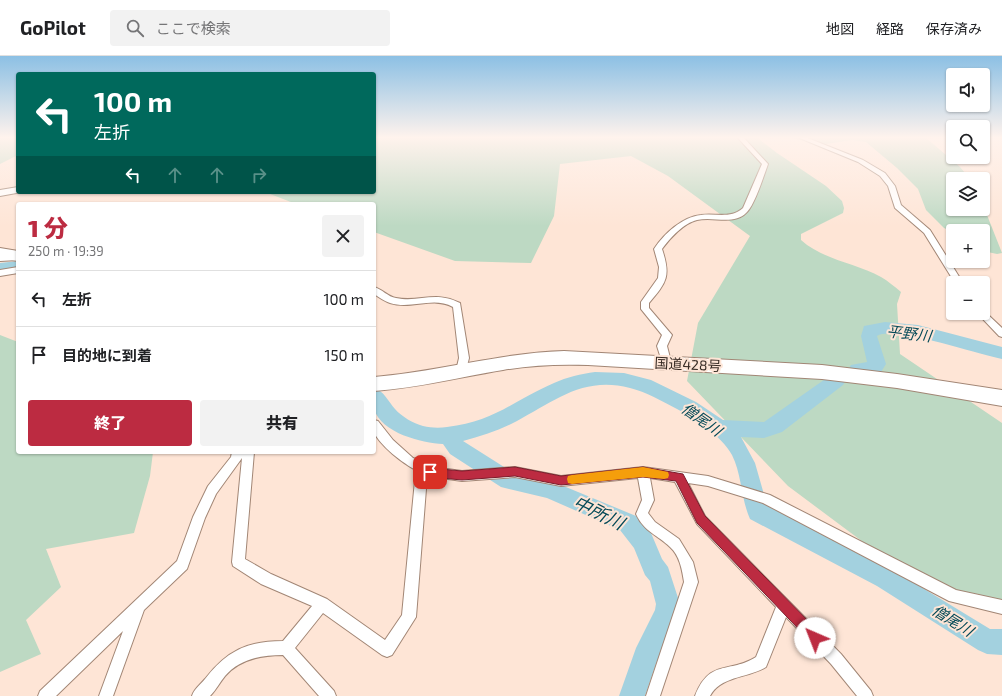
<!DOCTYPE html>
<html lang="ja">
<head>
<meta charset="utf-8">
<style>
  body { margin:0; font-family:"Exo 2","Noto Sans JP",sans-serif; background:#f2f2f2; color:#202124; height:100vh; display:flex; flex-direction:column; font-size:15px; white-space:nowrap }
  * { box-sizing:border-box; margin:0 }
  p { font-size:13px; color:#757577 }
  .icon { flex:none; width:22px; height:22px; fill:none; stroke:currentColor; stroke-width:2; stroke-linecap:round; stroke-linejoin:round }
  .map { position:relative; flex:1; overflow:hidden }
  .details { position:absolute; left:16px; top:146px; width:360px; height:252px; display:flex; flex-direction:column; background:#fff; border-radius:4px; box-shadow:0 1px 3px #0004 }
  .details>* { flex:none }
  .guide { position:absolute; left:16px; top:16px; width:360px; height:122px; border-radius:4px; box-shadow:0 1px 3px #0004; background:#00695c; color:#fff; overflow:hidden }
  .tools { position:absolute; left:946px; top:12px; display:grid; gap:8px }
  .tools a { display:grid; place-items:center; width:44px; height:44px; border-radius:4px; background:#fff; box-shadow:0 1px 3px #0004; font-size:20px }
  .pin { position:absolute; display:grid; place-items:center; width:34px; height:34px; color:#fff; margin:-17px; border-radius:8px; box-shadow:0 2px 6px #0006 }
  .me { position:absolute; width:44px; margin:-22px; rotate:316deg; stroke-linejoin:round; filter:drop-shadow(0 0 3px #0008) }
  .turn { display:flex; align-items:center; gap:14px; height:84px; padding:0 12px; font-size:18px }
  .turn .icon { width:52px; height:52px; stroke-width:2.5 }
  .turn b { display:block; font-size:28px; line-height:34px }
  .lanes { display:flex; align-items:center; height:38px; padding:0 12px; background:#0003; justify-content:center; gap:20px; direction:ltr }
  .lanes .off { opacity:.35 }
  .round { display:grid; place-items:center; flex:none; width:42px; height:42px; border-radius:4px; background:#f2f2f2 }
  .summary { display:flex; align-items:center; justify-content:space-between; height:68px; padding:0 12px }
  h1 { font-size:24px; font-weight:800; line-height:30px; color:#bc2b41 }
  .primary-button { display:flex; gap:8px; margin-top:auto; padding:8px 12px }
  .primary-button a { flex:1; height:46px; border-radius:4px; background:#bc2b41; color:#fff; font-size:16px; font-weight:800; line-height:46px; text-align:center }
  .primary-button a+a { background:#f2f2f2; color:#202124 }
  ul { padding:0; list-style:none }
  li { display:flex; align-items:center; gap:12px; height:56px; padding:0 12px; border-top:1px solid #e0e0e0 }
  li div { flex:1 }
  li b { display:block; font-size:15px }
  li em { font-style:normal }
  header { display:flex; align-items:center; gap:24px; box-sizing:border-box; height:56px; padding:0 20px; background:#fff; border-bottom:1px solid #e0e0e0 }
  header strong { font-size:19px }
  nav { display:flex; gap:22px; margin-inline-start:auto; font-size:14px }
  .search { width:280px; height:36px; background:#f2f2f2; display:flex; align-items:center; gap:10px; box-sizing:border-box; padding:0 14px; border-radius:4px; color:#757577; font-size:15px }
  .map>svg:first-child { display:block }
  .green { fill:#bdd9c3 }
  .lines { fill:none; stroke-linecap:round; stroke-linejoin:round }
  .river { fill:#a3d1df; fill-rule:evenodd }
  .street-casing { stroke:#a28675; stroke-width:2 }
  .secondary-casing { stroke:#a28675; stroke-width:2 }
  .highway-casing { stroke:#a28675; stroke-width:2 }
  .street { fill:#fff; fill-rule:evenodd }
  .secondary { fill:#fff; fill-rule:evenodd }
  .highway { fill:#fff; fill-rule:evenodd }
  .route { fill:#bc2b41; stroke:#7a1c2a }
  .slow { fill:#f59e0b }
  .labels { text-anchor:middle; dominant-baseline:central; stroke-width:4; stroke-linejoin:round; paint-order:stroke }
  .street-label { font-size:14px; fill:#372b24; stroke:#fee5d6 }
  .water-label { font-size:15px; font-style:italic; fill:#054a58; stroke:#fee5d6 }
  .near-water-label { font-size:18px; font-style:italic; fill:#054a58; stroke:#fee5d6 }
</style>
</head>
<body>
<header>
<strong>GoPilot</strong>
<div class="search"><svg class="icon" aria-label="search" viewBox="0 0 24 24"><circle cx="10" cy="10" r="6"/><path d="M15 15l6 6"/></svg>ここで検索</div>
<nav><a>地図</a><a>経路</a><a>保存済み</a></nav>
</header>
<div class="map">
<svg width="1002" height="640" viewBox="0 0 1002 640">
  <rect width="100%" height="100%" fill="#fee5d6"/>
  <g class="green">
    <path d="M 0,81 L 18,82 L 18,99 L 0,108 Z"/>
    <path d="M 374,81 L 756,81 L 777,97 L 826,130 L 842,145 L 844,152 L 843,157 L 801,178 L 801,184 C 823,204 856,207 881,221 C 888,225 895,231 901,236 L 897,248 L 900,298 L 1002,367 L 1002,550 L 910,521 L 788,430 L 687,325 L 698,267 L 750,180 L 668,120 L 631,100 L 560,108 L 554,160 L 531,207 L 455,205 L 374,176 L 374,148 L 296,148 L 265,136 L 374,136 Z"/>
    <path d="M 789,81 L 925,81 L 960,111 L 970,123 L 953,123 L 953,153 L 983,153 L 983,139 L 989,149 L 987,159 L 1002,197 L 997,198 L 983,195 L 983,175 L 953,175 L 953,176 L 944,172 L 926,154 L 918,133 L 897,112 L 866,86 L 852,84 L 826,88 L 800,84 Z"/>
    <path d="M 0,279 L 18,286 L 18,396 L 153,396 L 150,420 L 134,477 L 46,493 L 61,531 L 26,564 L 41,598 L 0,616 Z"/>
  </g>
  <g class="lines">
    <g class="river">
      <path d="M 18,205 L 18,215 L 0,217 L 0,207 Z"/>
      <path d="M 885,266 L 918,269 L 1002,291 L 1002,303 C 979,299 894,269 877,280 L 886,308 L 881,316 L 857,321 L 851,319 L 848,314 L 851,309 L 867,306 L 861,280 L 864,270 Z"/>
      <path d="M 595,316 L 624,317 L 651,324 L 696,346 L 723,364 L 764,366 L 831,319 L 837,317 L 843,319 L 846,324 L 843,329 L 782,376 L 764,382 L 741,381 L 755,407 L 767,449 L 893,514 L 990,573 L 1002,573 L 1002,599 L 987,598 L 978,594 L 877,530 L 750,463 C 741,443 742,419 732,399 C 721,379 696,364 677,353 C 662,345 646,336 630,332 C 583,320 555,345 517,365 C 500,374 482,380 463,385 L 512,416 L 549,424 L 636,460 L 651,477 L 662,503 L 668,511 L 680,548 L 679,556 L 657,605 L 645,640 L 619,640 L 636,592 L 655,554 L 656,548 L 650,525 L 645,519 L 634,492 L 620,474 L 547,442 L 501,431 L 450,398 L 443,388 C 422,387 381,377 374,353 C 372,347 374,338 374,332 C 384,335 388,345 395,353 C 402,361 413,367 423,370 C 431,372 440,372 447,371 C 494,366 514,344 554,327 C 567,321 581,318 595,316 Z"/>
    </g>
    <g class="street-casing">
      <g id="street">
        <path d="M 737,81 L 743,81 L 768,108 C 764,119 755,148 747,156 C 734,170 714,160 697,164 C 684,167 670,182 662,193 C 671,220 667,226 649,247 L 649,252 L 672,279 L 667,290 L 671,306 L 666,310 L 663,309 L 657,290 L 662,279 L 641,253 L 641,246 L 658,222 L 659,211 L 654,193 C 664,178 682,161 701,159 C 716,157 731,163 743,152 L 762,108 Z"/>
        <path d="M 797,81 L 805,81 L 863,104 L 885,117 L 895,130 L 901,149 L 930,174 L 963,227 L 955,227 L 924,177 L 895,152 L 888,130 L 880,120 L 858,106 Z"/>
        <path d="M 18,198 L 18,204 L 0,205 L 0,199 Z"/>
        <path d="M 18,211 L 18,217 L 0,220 L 0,214 Z"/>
        <path d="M 374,231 C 382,233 388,241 396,242 C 420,247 434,234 460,247 L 469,302 L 465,318 L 457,318 L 456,315 L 459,302 L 453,251 C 433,240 411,254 390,247 C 384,245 379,241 374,238 Z"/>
        <path d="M 983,254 L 1002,272 L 1002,281 L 999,280 L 979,259 L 977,257 L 983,257 Z"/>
        <path d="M 374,364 L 378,365 L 393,384 L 413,402 L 432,411 L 462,415 L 515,411 L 561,420 L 643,411 L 708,420 L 770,439 L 956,534 L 1002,544 L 1002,558 L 949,545 L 763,447 L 708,430 L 688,427 L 705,460 L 841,598 L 871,635 L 873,640 L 857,640 L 831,608 L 786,561 L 766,611 C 748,622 720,620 710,640 L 695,640 C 710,602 729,618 756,601 L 776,551 L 697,468 L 675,426 L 650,422 L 654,444 L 648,457 L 655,466 L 679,483 L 693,506 L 698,526 L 660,640 L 646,640 L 684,526 C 682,514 680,500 670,491 C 658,479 644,476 636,458 L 642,444 L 638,422 L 561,430 L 515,421 L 462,425 L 427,420 L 416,561 L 392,599 L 387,601 L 382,599 L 323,557 L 295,592 L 334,635 L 336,640 L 319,640 L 283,599 C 261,599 240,603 225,620 C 220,626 216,634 210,640 L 192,640 C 194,633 200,629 205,623 C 227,595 247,585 283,585 L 312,550 L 261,528 L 233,510 L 232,506 L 242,402 L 216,438 L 205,462 L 187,513 L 144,554 L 113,640 L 99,640 L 123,575 L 56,640 L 38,640 L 40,635 L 177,505 L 193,461 L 208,430 L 231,401 L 232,396 L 254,396 L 245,503 L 271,518 L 327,543 L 385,584 L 402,559 L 416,414 C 404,408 379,389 374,376 C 373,373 374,367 374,364 Z"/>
      </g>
    </g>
    <g class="secondary-casing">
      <path id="secondary" d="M 18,131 L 18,136 L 22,136 L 0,140 L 0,134 Z"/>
    </g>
    <g class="highway-casing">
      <g id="highway">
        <path d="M 0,192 L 18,195 L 18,205 L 0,202 Z"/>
        <path d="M 564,295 L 822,309 L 897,318 L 1002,334 L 1002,350 L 897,332 L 822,323 L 588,309 C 560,308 531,309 503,314 C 460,321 418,332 374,335 L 374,321 C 438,316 499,297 564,295 Z"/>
      </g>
    </g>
    <use href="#street" class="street"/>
    <use href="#secondary" class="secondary"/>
    <use href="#highway" class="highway"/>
  </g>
  <linearGradient id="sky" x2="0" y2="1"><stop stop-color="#8cc0e4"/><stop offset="0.48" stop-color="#fff3ed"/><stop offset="1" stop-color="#fff3ed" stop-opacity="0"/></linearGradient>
  <rect width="1002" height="170" fill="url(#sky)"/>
  <path class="route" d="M 515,411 L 561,420 L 643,411 L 683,418 L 705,460 L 820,577 L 822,582 L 820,586 L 815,588 L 811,586 L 697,467 L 676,425 L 643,421 L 561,429 L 515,420 L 462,424 L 430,421 L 426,420 L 424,416 L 426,413 L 430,412 L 462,415 Z"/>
  <path class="slow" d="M 643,411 L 668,416 L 669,419 L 668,422 L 664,423 L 643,421 L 572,428 L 568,427 L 567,423 L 568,420 L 572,419 Z"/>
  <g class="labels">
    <g class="street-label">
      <text transform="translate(688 308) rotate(3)">国道428号</text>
    </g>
    <g class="water-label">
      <text transform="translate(909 277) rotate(7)">平野川</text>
      <text transform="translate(702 363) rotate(35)">僧尾川</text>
      <text transform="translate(953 564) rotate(32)">僧尾川</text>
    </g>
    <g class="near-water-label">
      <text transform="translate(599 456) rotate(26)">中所川</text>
    </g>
  </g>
</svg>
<div class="tools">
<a><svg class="icon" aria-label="sound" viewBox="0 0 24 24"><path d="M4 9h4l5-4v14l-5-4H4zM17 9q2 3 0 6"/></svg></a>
<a><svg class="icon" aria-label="search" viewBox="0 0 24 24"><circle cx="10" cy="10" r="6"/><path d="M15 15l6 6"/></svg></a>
<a><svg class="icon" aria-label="layers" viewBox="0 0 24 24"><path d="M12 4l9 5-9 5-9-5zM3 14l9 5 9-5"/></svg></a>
<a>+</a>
<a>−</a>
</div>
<div class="pin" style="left:430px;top:416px;background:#d93025"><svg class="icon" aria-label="arrive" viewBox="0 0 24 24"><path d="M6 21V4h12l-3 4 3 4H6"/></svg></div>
<svg class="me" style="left:815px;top:582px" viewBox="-20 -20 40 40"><circle r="19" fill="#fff"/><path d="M0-13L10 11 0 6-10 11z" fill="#bc2b41"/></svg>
<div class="guide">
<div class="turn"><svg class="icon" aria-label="left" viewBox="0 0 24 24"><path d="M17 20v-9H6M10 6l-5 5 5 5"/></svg><div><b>100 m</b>左折</div></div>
<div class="lanes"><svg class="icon" aria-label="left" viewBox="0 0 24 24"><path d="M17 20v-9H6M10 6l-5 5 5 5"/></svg><svg class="icon off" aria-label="ahead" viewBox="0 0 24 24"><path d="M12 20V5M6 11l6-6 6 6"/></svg><svg class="icon off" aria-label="ahead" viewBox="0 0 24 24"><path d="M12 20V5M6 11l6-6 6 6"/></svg><svg class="icon off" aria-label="right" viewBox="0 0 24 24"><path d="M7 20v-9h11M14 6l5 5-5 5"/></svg></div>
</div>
<section class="details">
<div class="summary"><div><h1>1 分</h1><p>250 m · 19:39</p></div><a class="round"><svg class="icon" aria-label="close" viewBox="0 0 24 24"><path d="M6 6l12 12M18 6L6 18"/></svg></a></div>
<ul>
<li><svg class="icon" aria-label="left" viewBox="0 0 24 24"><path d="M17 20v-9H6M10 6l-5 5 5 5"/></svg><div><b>左折</b></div><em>100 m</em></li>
<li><svg class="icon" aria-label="arrive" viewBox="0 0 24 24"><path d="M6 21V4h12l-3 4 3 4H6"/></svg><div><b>目的地に到着</b></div><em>150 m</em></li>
</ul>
<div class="primary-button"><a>終了</a><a>共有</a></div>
</section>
</div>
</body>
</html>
